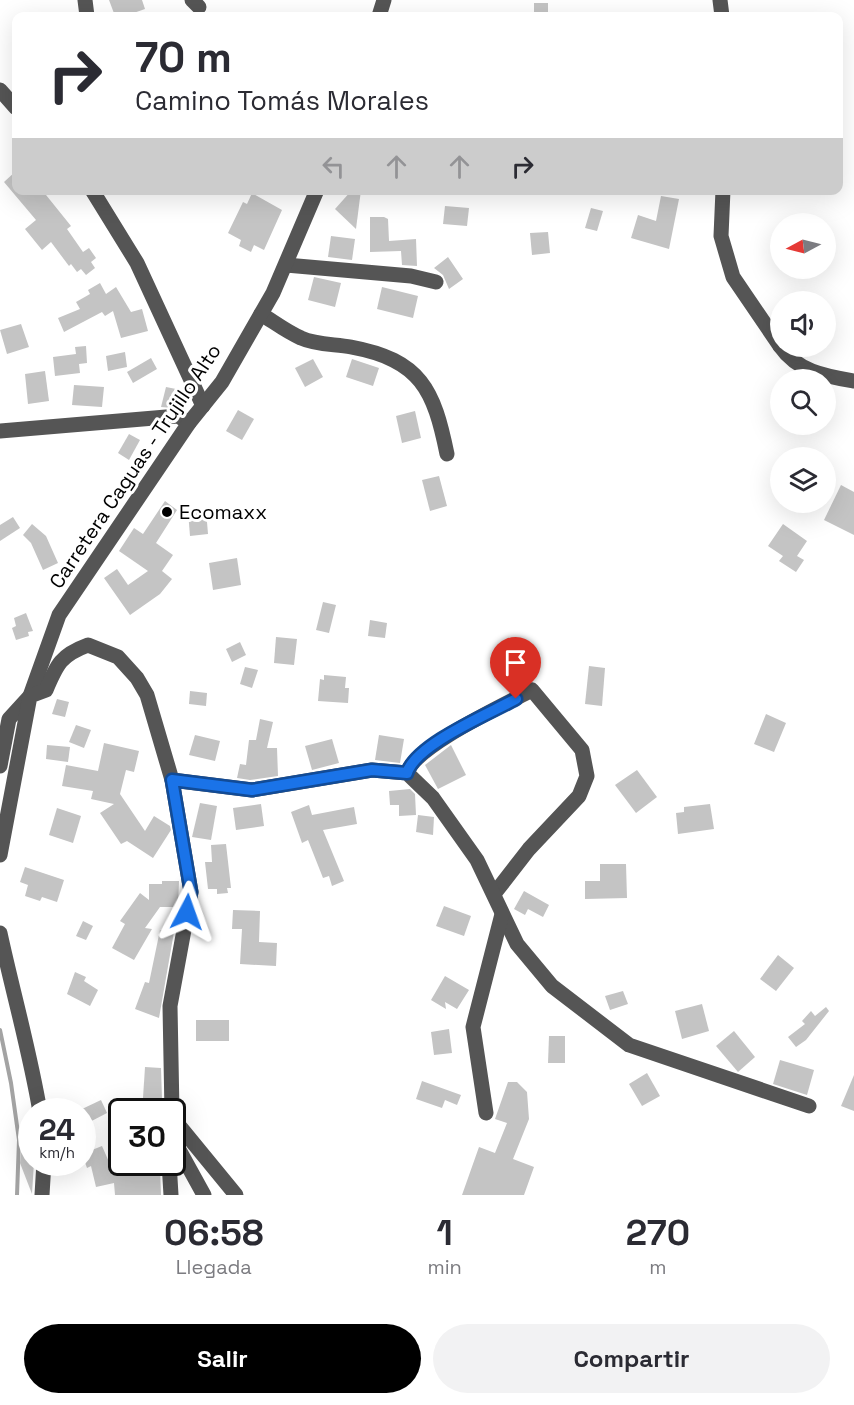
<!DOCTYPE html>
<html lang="es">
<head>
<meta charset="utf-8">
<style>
  body { margin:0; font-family:"Space Grotesk",sans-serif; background:#f2f2f3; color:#2b2b33; height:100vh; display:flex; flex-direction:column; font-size:22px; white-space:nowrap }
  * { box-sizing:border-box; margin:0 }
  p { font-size:20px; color:#7c7c81 }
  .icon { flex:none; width:33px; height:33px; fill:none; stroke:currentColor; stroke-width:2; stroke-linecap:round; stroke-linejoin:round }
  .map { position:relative; height:1195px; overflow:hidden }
  .details { display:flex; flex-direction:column; background:#fff; flex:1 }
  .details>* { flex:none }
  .hud { position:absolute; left:12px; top:12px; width:831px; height:183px; border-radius:12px; box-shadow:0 6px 24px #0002; background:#fff; color:#2b2b33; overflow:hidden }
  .needle { width:39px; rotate:263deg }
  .controls { position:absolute; left:770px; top:213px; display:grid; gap:12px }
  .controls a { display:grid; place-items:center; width:66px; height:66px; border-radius:50%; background:#fff; box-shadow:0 6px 24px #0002; font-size:30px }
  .speed { position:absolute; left:18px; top:1098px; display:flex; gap:12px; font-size:30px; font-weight:700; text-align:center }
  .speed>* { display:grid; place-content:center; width:78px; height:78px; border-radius:50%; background:#fff; box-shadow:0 6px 24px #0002; line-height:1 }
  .speed small { font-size:15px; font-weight:400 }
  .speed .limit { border:3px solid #111; border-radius:9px; background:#fff; color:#111 }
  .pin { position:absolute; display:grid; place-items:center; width:51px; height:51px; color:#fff; margin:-62px -26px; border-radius:50% 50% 50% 0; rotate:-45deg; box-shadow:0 0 6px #0007 }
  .pin .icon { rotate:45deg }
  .me { position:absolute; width:66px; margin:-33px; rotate:4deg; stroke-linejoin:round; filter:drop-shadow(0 0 4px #0008) }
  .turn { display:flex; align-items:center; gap:21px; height:126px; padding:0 24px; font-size:27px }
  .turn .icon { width:78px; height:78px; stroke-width:2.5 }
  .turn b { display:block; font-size:42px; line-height:51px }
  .lanes { display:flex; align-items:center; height:57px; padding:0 24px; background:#0003; justify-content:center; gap:30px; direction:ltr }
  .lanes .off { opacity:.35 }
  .eta { display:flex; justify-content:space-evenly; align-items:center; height:102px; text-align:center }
  .eta b { font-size:36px; font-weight:700; line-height:42px }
  .cta { display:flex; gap:12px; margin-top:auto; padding:12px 24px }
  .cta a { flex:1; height:69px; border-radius:36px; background:#000; color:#fff; font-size:24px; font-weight:700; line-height:69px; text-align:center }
  .cta a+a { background:#f2f2f3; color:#2b2b33 }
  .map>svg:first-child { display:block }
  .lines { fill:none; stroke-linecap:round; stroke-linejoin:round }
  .stream { stroke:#a3a3a3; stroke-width:4 }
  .building { fill:#c4c4c4 }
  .minor { stroke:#555; stroke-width:15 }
  .route-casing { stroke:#114b97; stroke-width:15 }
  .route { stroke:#1a73e8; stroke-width:10 }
  .poi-dot { fill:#000; stroke:#fff; stroke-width:2 }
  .labels { text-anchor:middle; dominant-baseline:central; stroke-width:6; stroke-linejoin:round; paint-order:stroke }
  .street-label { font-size:20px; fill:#000; stroke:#fff }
  .poi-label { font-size:20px; fill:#000; stroke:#fff; text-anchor:start }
</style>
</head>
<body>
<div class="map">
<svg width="854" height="1195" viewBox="0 0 854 1195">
  <rect width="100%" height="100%" fill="#fff"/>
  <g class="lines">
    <path class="stream" d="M 0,1030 L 11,1083 L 19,1140 L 17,1195"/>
  </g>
  <g class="building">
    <path d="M 109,0 L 142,0 L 145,9 L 125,16 L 115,16 Z"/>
    <rect x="534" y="3" width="14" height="13"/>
    <path d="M 16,171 L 16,190 L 42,190 L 71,226 L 67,229 L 83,252 L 89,248 L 96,258 L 91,262 L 95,268 L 86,275 L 81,269 L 77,272 L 71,264 L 69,266 L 51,242 L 42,250 L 25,229 L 36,220 L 4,182 Z"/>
    <path d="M 352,190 L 361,190 L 356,229 L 335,209 Z"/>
    <path d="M 252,193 L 282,210 L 264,250 L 254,245 L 251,252 L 239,246 L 241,240 L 228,233 L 243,202 L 247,204 Z"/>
    <path d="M 661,196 L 679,199 L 669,249 L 631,238 L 638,215 L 656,221 Z"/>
    <path d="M 445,206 L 469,208 L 467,226 L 443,224 Z"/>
    <path d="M 591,208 L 603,211 L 597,231 L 585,228 Z"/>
    <path d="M 370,217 L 384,217 L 388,219 L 389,241 L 416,239 L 417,266 L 402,265 L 401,251 L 370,252 Z"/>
    <path d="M 548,232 L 550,253 L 532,255 L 530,233 Z"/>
    <path d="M 331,236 L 355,239 L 352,260 L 328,257 Z"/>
    <path d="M 448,257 L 463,279 L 449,289 L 443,275 L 434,268 Z"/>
    <path d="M 314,277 L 341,283 L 335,307 L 308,300 Z"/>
    <path d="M 100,283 L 106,294 L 116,287 L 131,312 L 142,309 L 148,331 L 121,338 L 113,311 L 105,316 L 102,312 L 64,332 L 58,318 L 80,309 L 76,302 L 90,294 L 88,290 Z"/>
    <path d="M 382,287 L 418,296 L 413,318 L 377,309 Z"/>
    <path d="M 21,324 L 29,347 L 7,354 L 0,330 Z"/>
    <path d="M 86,346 L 87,363 L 79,364 L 80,373 L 55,376 L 53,357 L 76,354 L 75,347 Z"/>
    <path d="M 125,352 L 127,367 L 108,371 L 106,356 Z"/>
    <path d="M 151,358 L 157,369 L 133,383 L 127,372 Z"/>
    <path d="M 313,359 L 323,377 L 305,387 L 295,368 Z"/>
    <path d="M 352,359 L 379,368 L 373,386 L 346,377 Z"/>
    <path d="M 45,371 L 49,401 L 28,404 L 25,374 Z"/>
    <path d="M 74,385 L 104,387 L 102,407 L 72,405 Z"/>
    <path d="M 166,387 L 181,390 L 189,400 L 185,409 L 161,407 Z"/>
    <path d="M 238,410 L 254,419 L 242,440 L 226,431 Z"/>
    <path d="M 415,411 L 421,438 L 402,443 L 396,416 Z"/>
    <path d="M 129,434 L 140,440 L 129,460 L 118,453 Z"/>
    <path d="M 439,476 L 447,506 L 430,511 L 422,480 Z"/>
    <path d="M 841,485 L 854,492 L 854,535 L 824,520 Z"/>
    <path d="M 165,501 L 177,510 L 156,543 L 173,555 L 162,571 L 172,579 L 160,594 L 130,615 L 104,578 L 117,569 L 128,585 L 148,571 L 119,551 L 134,528 L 143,534 Z"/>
    <path d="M 206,510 L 208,534 L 190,536 L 188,511 Z"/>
    <path d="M 13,517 L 20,528 L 0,541 L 0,525 Z"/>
    <path d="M 32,524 L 46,536 L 58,563 L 43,570 L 31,543 L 23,535 Z"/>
    <path d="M 783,524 L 807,541 L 797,556 L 804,560 L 796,572 L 779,561 L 783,556 L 768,546 Z"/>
    <path d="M 237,558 L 241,585 L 213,590 L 209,563 Z"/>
    <path d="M 323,602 L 336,605 L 329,633 L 316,630 Z"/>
    <path d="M 26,613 L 33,631 L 28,632 L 29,636 L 16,640 L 12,628 L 16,626 L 14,618 Z"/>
    <path d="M 370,620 L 387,623 L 385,638 L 368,636 Z"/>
    <path d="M 276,637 L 297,639 L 294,665 L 274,663 Z"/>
    <path d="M 240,642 L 246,655 L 232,662 L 226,649 Z"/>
    <path d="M 589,666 L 605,668 L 602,706 L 585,704 Z"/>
    <path d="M 245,667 L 258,670 L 252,688 L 240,684 Z"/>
    <path d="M 324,675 L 346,677 L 345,688 L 349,688 L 348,703 L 318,701 L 320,679 L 324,680 Z"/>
    <path d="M 190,691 L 207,693 L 206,706 L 189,704 Z"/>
    <path d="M 57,699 L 69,702 L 65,717 L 52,714 Z"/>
    <path d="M 766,714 L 786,723 L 774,752 L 754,744 Z"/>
    <path d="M 260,719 L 273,722 L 267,748 L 277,748 L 278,776 L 250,780 L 237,778 L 240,764 L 246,765 L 249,740 L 256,740 Z"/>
    <path d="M 76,725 L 91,730 L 84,748 L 69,742 Z"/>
    <path d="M 195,735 L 220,741 L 215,761 L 189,755 Z"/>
    <path d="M 379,735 L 404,739 L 400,763 L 375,760 Z"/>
    <path d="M 332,739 L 339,763 L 312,770 L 305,746 Z"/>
    <path d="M 104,743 L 139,751 L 134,772 L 126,770 L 120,794 L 145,831 L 154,816 L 170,826 L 171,830 L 153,858 L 127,841 L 121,844 L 100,813 L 114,804 L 91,799 L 93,791 L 62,786 L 66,765 L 98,771 Z"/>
    <path d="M 47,745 L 70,747 L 68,762 L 46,759 Z"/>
    <path d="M 451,745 L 466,775 L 438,789 L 425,765 Z"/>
    <path d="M 637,770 L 657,797 L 636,813 L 615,785 Z"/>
    <path d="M 410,789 L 415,794 L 416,815 L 399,816 L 399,805 L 390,805 L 389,791 Z"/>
    <path d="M 200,803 L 217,806 L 211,840 L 192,837 Z"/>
    <path d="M 261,804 L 264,826 L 236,830 L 233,808 Z"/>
    <path d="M 710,804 L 714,829 L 678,834 L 676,813 L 684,812 L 684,807 Z"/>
    <path d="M 309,805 L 312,815 L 354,807 L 357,824 L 323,830 L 344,881 L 332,886 L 329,876 L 323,878 L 308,840 L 302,843 L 291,812 Z"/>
    <path d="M 57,808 L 81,816 L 73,843 L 49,835 Z"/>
    <path d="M 418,815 L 434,817 L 433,835 L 416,832 Z"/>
    <path d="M 226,844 L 231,888 L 227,888 L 228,893 L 217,894 L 217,889 L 208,889 L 205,862 L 212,862 L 211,845 Z"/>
    <path d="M 600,864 L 626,864 L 627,898 L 585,899 L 585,881 L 600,881 Z"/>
    <path d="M 25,867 L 64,880 L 57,902 L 42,897 L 40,901 L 25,896 L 28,885 L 20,882 Z"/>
    <path d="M 162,881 L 179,881 L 178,907 L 160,907 L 145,928 L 152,929 L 134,960 L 112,948 L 125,924 L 120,921 L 140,893 L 149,900 L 149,884 L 162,884 Z"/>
    <path d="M 524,891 L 549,905 L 543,917 L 528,909 L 525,915 L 514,909 Z"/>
    <path d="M 444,906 L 471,916 L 464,936 L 436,926 Z"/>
    <path d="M 233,910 L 260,911 L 259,942 L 277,943 L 276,966 L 240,964 L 242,929 L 232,929 Z"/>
    <path d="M 83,921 L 93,926 L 86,940 L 76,936 Z"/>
    <path d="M 160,930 L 174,932 L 159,1018 L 135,1009 L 145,982 L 149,983 Z"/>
    <path d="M 778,955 L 794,968 L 776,991 L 760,979 Z"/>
    <path d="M 75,972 L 86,977 L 84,981 L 98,990 L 90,1006 L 67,994 Z"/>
    <path d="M 445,976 L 469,990 L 457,1009 L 445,1002 L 446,1009 L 431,1000 Z"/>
    <path d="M 623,991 L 628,1004 L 610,1010 L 605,996 Z"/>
    <path d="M 702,1004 L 709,1031 L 682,1039 L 675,1011 Z"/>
    <path d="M 826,1007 L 829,1011 L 806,1040 L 796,1047 L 788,1037 L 805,1024 L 802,1021 L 811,1011 L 815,1016 Z"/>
    <rect x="196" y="1020" width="33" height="21"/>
    <path d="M 449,1029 L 452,1053 L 434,1055 L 431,1032 Z"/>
    <path d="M 734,1031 L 755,1057 L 738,1072 L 716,1046 Z"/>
    <path d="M 549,1036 L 565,1036 L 565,1063 L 548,1063 Z"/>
    <path d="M 780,1060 L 814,1070 L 807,1095 L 773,1084 Z"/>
    <path d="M 145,1067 L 161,1068 L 162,1099 L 143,1098 Z"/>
    <path d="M 647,1073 L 660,1096 L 642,1106 L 629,1084 Z"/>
    <path d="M 854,1075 L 854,1111 L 841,1106 Z"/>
    <path d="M 422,1081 L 461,1095 L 457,1105 L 445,1100 L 442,1108 L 416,1099 Z"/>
    <path d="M 508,1082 L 517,1082 L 527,1092 L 529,1119 L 513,1159 L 534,1167 L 524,1195 L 462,1195 L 479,1147 L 495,1153 L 507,1123 L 495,1119 Z"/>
    <path d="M 101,1100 L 107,1113 L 82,1126 L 82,1109 Z"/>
    <path d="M 25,1117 L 32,1117 L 32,1162 L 34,1162 L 32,1194 L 20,1163 Z"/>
    <path d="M 102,1146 L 109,1162 L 134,1162 L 124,1167 L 160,1168 L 161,1195 L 115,1195 L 114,1183 L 96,1187 L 91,1166 L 87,1168 L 82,1154 Z"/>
  </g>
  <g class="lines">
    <g class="minor">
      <path d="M 85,0 L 87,16"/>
      <path d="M 192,0 L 199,7"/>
      <path d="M 720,0 L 722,16"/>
      <path d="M 379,16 L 384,0"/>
      <path d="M 0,90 L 16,108"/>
      <path d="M 92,190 L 137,263 L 203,406"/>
      <path d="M 723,190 L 721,236 L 733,277 L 780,346"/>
      <path d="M 286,265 L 411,276 L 436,282"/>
      <path d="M 261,314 C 274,322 287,332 301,338 C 316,345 335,344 351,347 C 421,360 434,390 447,454"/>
      <path d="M 780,346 C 798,372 825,376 854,381"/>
      <path d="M 0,431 L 178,416 L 189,423"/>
      <path d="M 0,766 L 9,719 L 30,696 L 59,615 L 189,423 L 222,382 L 273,293 L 317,190"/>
      <path d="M 407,773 C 415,746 504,705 532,690 L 582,750 L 587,776 L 579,796 L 529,849 L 494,894"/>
      <path d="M 172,780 L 252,790 L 372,770 L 407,773 L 433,798 L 477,860 L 517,944 L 552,986 L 629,1045 L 809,1106"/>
      <path d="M 0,855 L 30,696 L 46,690 C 57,664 61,655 88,645 L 118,657 L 137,678 L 147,695 L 172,780 L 191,892 L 170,1006 L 172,1112"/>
      <path d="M 0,933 C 13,993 30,1052 40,1112"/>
      <path d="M 486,1113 L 473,1027 L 502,914"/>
      <path d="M 172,1117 L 236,1195"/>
      <path d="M 172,1137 L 204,1195"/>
      <path d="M 169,1162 L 171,1195"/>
      <path d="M 42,1195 L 44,1162"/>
    </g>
  </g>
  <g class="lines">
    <g class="route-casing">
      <path id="route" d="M 187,912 L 191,892 L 172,780 L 252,790 L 372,770 L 407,773 C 416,744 489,714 516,699"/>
    </g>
    <use href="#route" class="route"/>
  </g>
  <circle class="poi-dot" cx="167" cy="512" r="6"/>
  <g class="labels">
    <g class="street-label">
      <text transform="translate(135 466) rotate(-56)">Carretera Caguas - Trujillo Alto</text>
    </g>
    <g class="poi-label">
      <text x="179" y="512">Ecomaxx</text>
    </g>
  </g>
</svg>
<div class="controls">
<a><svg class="needle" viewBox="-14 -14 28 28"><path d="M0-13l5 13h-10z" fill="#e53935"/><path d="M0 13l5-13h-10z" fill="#7c7c81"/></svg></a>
<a><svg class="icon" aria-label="sound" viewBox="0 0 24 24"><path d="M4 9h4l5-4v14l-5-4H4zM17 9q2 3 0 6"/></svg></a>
<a><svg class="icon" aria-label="search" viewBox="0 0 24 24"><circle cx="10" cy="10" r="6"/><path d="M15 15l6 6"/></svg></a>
<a><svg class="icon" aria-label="layers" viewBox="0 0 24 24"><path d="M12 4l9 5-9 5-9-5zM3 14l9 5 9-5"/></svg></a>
</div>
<div class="speed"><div>24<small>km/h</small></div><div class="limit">30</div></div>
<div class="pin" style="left:516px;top:699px;background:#d93025"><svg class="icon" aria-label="arrive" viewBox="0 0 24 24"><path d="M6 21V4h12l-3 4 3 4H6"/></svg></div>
<svg class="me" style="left:187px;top:912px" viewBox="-20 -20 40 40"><path d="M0-17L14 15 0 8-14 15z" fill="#1a73e8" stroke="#fff" stroke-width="4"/></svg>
<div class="hud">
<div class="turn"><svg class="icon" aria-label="right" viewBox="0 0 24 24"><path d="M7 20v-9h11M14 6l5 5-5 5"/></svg><div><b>70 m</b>Camino Tomás Morales</div></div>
<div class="lanes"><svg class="icon off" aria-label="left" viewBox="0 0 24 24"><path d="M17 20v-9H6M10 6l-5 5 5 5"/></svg><svg class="icon off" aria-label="ahead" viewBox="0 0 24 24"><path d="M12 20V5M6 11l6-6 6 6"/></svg><svg class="icon off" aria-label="ahead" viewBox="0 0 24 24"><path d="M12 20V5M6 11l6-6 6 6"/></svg><svg class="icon" aria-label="right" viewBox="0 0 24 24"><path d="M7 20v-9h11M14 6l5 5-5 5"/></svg></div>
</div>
</div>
<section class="details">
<div class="eta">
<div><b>06:58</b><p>Llegada</p></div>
<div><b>1</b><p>min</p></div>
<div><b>270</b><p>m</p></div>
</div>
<div class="cta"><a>Salir</a><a>Compartir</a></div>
</section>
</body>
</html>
